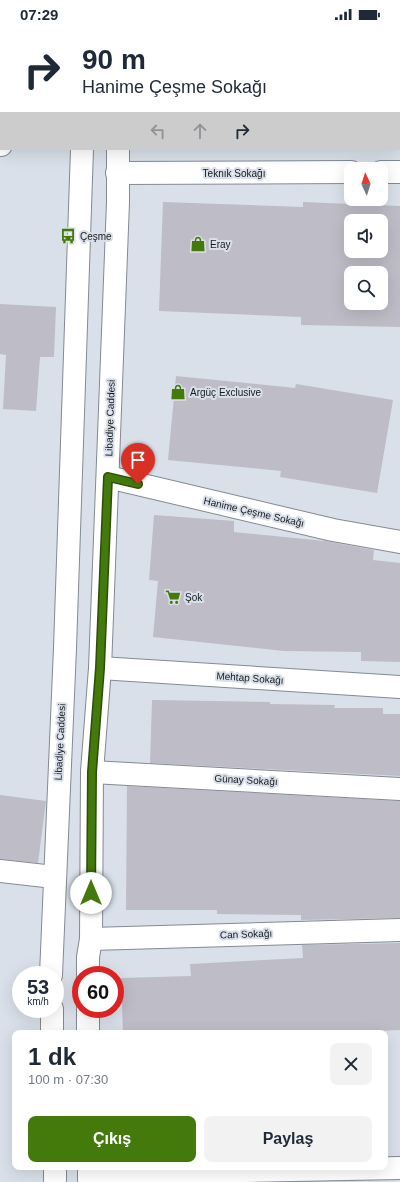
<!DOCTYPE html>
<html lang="tr">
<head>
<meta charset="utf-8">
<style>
  body { margin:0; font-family:Helvetica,sans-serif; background:#f2f2f3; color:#1f2937; height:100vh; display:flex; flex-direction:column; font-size:15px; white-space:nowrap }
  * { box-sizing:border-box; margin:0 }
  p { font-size:13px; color:#747a83 }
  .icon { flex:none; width:22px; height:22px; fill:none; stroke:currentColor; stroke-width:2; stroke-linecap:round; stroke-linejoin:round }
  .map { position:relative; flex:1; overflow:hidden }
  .details { position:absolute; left:12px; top:1002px; width:376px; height:140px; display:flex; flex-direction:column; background:#fff; border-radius:8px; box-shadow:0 4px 16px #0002 }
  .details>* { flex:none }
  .top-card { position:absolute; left:0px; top:0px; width:400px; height:122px; box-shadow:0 4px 16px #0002; background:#fff; color:#1f2937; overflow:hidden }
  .needle { width:26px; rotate:356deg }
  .buttons { position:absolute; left:344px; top:134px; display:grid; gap:8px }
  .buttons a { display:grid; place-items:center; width:44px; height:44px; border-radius:8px; background:#fff; box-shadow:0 4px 16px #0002; font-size:20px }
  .speed { position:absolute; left:12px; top:938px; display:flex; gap:8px; font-size:20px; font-weight:700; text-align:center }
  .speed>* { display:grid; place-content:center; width:52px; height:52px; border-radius:50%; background:#fff; box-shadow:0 4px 16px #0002; line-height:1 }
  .speed small { font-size:10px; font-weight:400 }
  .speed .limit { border:6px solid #d22; background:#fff; color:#111 }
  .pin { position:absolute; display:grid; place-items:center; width:34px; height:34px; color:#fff; margin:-41px -17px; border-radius:50% 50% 50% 0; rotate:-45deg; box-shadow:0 0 4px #0007 }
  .pin .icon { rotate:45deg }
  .me { position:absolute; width:44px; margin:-22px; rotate:0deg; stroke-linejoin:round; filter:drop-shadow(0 0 3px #0008) }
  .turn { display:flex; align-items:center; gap:14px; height:84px; padding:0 16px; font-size:18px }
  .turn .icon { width:52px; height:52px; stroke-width:2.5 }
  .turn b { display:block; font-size:28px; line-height:34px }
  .lanes { display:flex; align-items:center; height:38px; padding:0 16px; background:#0003; justify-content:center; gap:20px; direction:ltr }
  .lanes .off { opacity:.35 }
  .round { display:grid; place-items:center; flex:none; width:42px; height:42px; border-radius:8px; background:#f2f2f3 }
  .head { display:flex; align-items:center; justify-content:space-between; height:68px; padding:0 16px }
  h1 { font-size:24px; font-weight:600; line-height:30px }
  .action { display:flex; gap:8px; margin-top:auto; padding:8px 16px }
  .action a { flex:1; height:46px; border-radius:8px; background:#447a0b; color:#fff; font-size:16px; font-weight:600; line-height:46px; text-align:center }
  .action a+a { background:#f2f2f3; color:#1f2937 }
  .status { display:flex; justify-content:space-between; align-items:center; height:28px; padding:0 20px; background:#fff; direction:ltr }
  .status svg { height:11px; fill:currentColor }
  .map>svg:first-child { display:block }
  .building { fill:#bebcc6; fill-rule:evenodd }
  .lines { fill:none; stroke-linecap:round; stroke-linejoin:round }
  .minor-casing { stroke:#848a93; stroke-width:24 }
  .major-casing { stroke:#848a93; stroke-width:24 }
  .minor { stroke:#fff; stroke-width:22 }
  .major { stroke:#fff; stroke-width:22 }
  .route-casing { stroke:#2c4f07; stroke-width:10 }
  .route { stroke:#447a0b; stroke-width:7 }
  .labels { text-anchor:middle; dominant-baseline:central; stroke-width:4; stroke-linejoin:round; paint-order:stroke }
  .street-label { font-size:10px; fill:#17191c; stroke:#d9e0e9 }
  .poi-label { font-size:10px; fill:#17191c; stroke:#d9e0e9; text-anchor:start }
</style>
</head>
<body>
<div class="status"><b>07:29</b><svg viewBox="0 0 49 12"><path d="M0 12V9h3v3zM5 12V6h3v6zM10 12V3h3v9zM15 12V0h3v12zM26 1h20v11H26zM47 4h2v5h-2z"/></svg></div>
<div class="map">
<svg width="400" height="1154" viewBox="0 0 400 1154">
  <rect width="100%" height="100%" fill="#d9e0e9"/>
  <g class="building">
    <path d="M 163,174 L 303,179 L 303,174 L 400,178 L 400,299 L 301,297 L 301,289 L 159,283 ZM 351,193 L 381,193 L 381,223 L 351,223 ZM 351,245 L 381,245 L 381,275 L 351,275 Z"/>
    <path d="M 0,276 L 56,279 L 54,329 L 40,329 L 36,383 L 3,381 L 6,327 L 0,326 Z"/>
    <path d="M 176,348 L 295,360 L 296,356 L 393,372 L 377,465 L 280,449 L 281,443 L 168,432 Z"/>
    <path d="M 154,487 L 234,493 L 234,504 L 325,513 L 374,522 L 373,532 L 400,535 L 400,634 L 361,633 L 361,624 L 284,623 L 153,609 L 158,553 L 149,552 Z"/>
    <path d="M 152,672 L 270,674 L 270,676 L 335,677 L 334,680 L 383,680 L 383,686 L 400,686 L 400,748 L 150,735 Z"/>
    <path d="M 127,758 L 400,773 L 400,890 L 301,892 L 301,887 L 217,886 L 217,882 L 126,882 Z"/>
    <path d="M 0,767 L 46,773 L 38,835 L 0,831 Z"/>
    <path d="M 400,915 L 400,1002 L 332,1005 L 123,1005 L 121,950 L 191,948 L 190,936 L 303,930 L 302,917 Z"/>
  </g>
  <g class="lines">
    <g class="minor-casing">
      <g id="minor">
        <path d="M 0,117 L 1,117"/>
        <path d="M 381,144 L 400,144"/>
        <path d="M 117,145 L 351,144"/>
        <path d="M 108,449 L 333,502 L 400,514"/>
        <path d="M 100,640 L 400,659"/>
        <path d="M 92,744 L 400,761"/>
        <path d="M 0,843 L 54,849"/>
        <path d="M 91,911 L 400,902"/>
        <path d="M 89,1146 L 400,1140"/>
      </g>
    </g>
    <g class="major-casing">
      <g id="major">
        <path d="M 85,1 L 85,0"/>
        <path d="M 123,1 L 123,0"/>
        <path d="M 51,947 L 65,620 L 82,121"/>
        <path d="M 88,947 L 88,929 L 91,911 L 92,744 L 100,640 L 118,174 L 118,121"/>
        <path d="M 52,981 L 52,1005"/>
        <path d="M 88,981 L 88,1005"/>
        <path d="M 89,1139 L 89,1154"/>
        <path d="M 55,1154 L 55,1139"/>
      </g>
    </g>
    <use href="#minor" class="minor"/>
    <use href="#major" class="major"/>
  </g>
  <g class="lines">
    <g class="route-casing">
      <path id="route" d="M 91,865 L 92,744 L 100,640 L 108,449 L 138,456"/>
    </g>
    <use href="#route" class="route"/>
  </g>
  <defs>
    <g id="bus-bare" transform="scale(1.2)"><path d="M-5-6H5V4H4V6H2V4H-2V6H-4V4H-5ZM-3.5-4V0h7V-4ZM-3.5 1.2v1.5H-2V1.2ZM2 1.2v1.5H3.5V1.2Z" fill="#447a0b" stroke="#d9e0e9" stroke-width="2.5" paint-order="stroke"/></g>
    <g id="shop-bare" transform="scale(1.2)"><path d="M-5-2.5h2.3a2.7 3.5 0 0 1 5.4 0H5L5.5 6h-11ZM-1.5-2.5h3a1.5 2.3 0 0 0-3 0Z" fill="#447a0b" stroke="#d9e0e9" stroke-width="2.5" paint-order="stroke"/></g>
    <g id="supermarket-bare" transform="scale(1.2)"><path d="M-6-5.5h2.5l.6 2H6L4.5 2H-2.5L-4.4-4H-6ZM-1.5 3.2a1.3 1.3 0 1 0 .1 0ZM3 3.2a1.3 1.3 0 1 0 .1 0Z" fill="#447a0b" stroke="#d9e0e9" stroke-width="2.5" paint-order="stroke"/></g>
  </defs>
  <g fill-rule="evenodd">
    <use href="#bus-bare" x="68" y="208"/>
    <use href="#shop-bare" x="198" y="216"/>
    <use href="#shop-bare" x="178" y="364"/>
    <use href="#supermarket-bare" x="173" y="569"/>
  </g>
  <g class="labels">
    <g class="street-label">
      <text x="234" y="145">Teknık Sokağı</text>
      <text transform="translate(110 390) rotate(-88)">Libadiye Caddesi</text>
      <text transform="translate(254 484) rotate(13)">Hanime Çeşme Sokağı</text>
      <text transform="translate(250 650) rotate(4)">Mehtap Sokağı</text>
      <text transform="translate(60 714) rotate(-87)">Libadiye Caddesi</text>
      <text transform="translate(246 752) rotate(3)">Günay Sokağı</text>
      <text transform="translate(246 906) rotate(-2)">Can Sokağı</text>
    </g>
    <g class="poi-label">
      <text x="80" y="208">Çeşme</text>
      <text x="210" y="216">Eray</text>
      <text x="190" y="364">Argüç Exclusive</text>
      <text x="185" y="569">Şok</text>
    </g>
  </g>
</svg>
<div class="buttons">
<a><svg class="needle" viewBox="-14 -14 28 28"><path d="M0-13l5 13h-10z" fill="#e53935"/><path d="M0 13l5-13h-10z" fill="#747a83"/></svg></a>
<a><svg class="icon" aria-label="sound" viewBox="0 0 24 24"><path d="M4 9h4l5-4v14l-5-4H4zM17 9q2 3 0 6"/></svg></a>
<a><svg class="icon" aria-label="search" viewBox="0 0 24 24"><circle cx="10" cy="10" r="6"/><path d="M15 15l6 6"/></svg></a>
</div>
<div class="speed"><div>53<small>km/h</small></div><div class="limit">60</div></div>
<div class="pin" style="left:138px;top:456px;background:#d93025"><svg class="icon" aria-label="arrive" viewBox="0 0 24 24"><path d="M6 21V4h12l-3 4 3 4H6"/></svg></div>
<svg class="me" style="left:91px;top:865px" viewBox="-20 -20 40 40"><circle r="19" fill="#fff"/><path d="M0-13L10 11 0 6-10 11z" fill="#447a0b"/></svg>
<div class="top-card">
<div class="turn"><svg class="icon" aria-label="right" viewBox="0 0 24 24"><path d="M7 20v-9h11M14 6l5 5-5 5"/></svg><div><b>90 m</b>Hanime Çeşme Sokağı</div></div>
<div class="lanes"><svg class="icon off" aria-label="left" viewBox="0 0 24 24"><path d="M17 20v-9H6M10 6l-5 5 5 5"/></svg><svg class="icon off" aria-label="ahead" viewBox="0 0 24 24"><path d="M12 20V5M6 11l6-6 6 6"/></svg><svg class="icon" aria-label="right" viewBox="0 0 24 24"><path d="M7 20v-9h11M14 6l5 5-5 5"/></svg></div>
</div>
<section class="details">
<div class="head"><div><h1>1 dk</h1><p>100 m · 07:30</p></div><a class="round"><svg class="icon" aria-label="close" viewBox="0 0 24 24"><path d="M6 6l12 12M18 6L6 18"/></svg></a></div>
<div class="action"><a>Çıkış</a><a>Paylaş</a></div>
</section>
</div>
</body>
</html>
